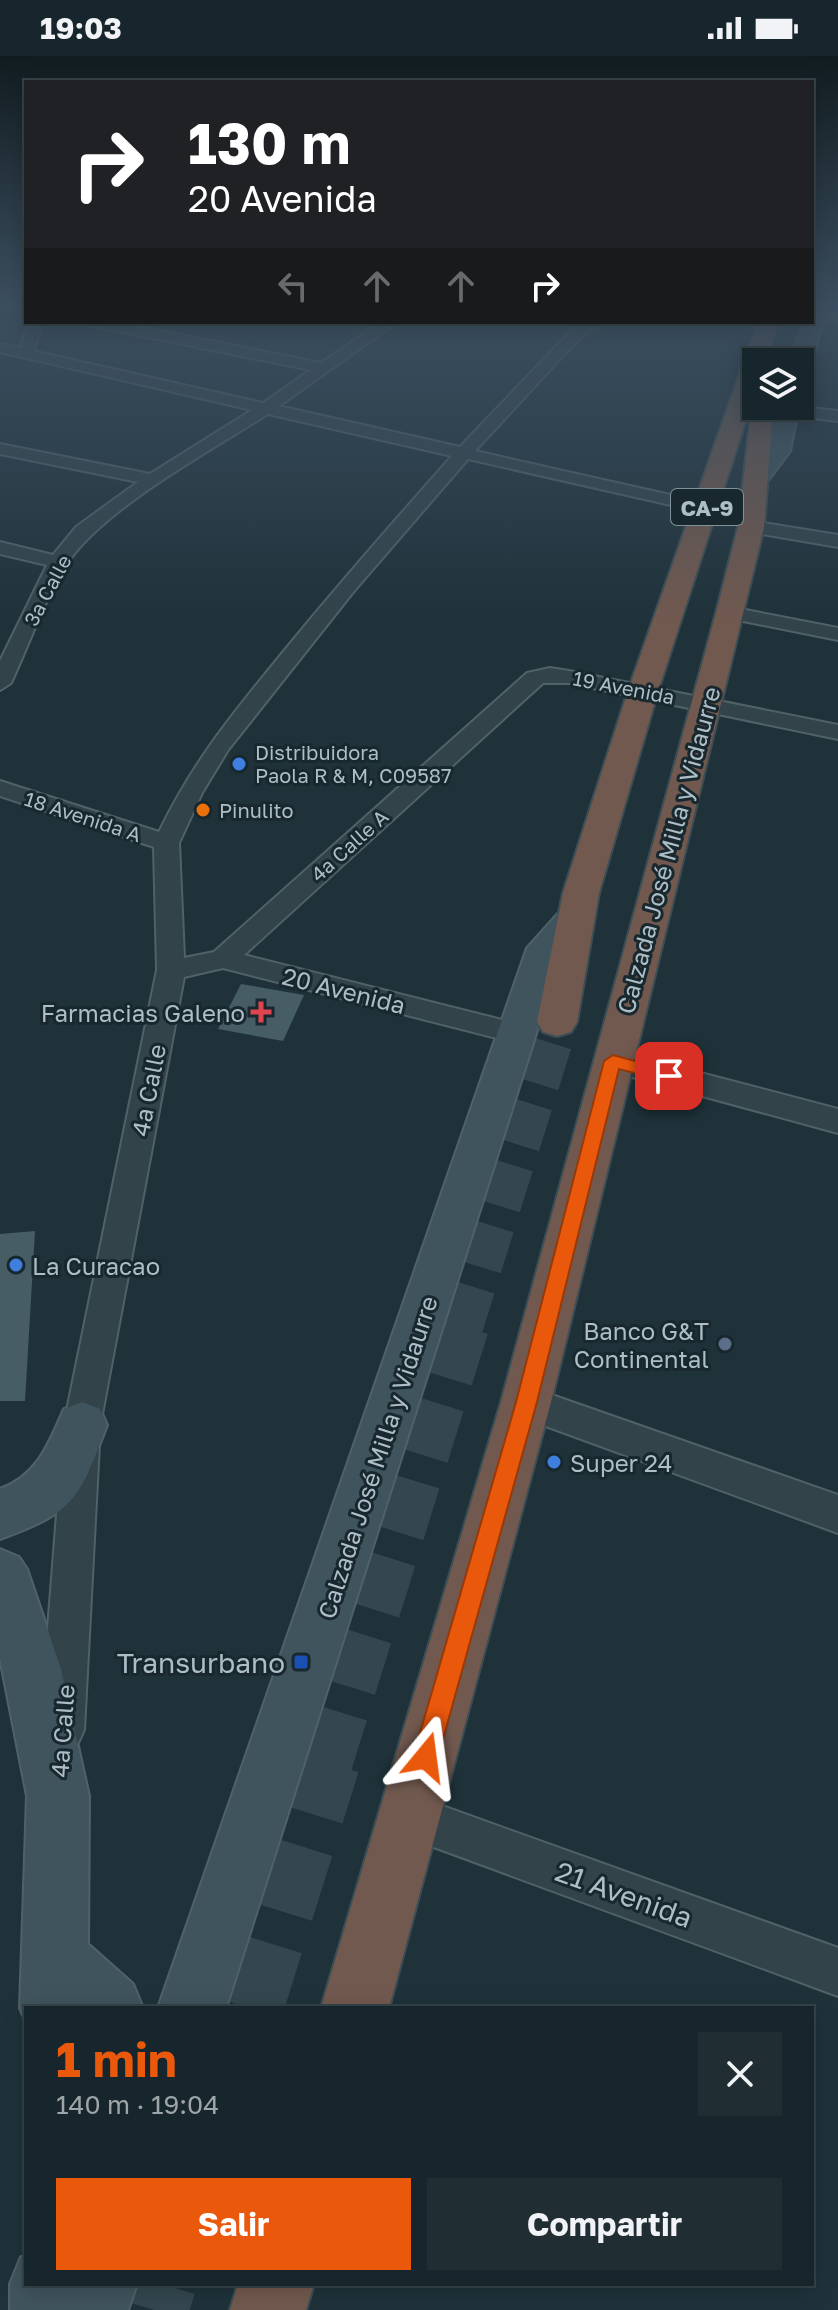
<!DOCTYPE html>
<html lang="es">
<head>
<meta charset="utf-8">
<style>
  body { margin:0; font-family:"Golos Text",sans-serif; background:#202e34; color:#f1f3f6; height:100vh; display:flex; flex-direction:column; font-size:30px; white-space:nowrap }
  * { box-sizing:border-box; margin:0 }
  p { font-size:26px; color:#9ea5a9 }
  .icon { flex:none; width:44px; height:44px; fill:none; stroke:currentColor; stroke-width:2; stroke-linecap:round; stroke-linejoin:round }
  .map { position:relative; flex:1; overflow:hidden }
  .side { position:absolute; left:24px; top:1950px; width:790px; height:280px; display:flex; flex-direction:column; background:#17262c; border-radius:0px; box-shadow:0 4px 20px #0003,0 0 0 2px #364348 }
  .side>* { flex:none }
  .hud { position:absolute; left:24px; top:24px; width:790px; height:244px; border-radius:0px; box-shadow:0 4px 20px #0003,0 0 0 2px #364348; background:#202124; color:#fff; overflow:hidden }
  .fabs { position:absolute; left:742px; top:292px; display:grid; gap:16px }
  .fabs a { display:grid; place-items:center; width:72px; height:72px; border-radius:0px; background:#17262c; box-shadow:0 4px 20px #0003,0 0 0 2px #364348; font-size:40px }
  .pin { position:absolute; display:grid; place-items:center; width:68px; height:68px; color:#fff; margin:-34px; border-radius:16px; box-shadow:0 4px 12px #0006 }
  .me { position:absolute; width:88px; margin:-44px; rotate:16deg; stroke-linejoin:round; filter:drop-shadow(0 0 6px #0008) }
  .turn { display:flex; align-items:center; gap:28px; height:168px; padding:0 32px; font-size:36px }
  .turn .icon { width:104px; height:104px; stroke-width:2.5 }
  .turn b { display:block; font-size:56px; line-height:68px }
  .lanes { display:flex; align-items:center; height:76px; padding:0 32px; background:#0003; justify-content:center; gap:40px; direction:ltr }
  .lanes .off { opacity:.35 }
  .round { display:grid; place-items:center; flex:none; width:84px; height:84px; border-radius:0px; background:#202e34 }
  .overview { display:flex; align-items:center; justify-content:space-between; height:136px; padding:0 32px }
  h1 { font-size:48px; font-weight:700; line-height:60px; color:#ea580c }
  .cta { display:flex; gap:16px; margin-top:auto; padding:16px 32px }
  .cta a { flex:1; height:92px; border-radius:0px; background:#ea580c; color:#fff; font-size:32px; font-weight:700; line-height:92px; text-align:center }
  .cta a+a { background:#202e34; color:#f1f3f6 }
  .status { display:flex; justify-content:space-between; align-items:center; height:56px; padding:0 40px; background:#17262c; direction:ltr }
  .status svg { height:22px; fill:currentColor }
  .map>svg:first-child { display:block }
  .building { fill:#465d66 }
  .lines { fill:none; stroke-linecap:round; stroke-linejoin:round }
  .highway-tunnel-far2 { stroke:#34474f; stroke-width:43; stroke-dasharray:43 21; stroke-linecap:butt }
  .highway-tunnel-far1 { stroke:#34474f; stroke-width:54; stroke-dasharray:54 27; stroke-linecap:butt }
  .highway-tunnel { stroke:#34474f; stroke-width:68; stroke-dasharray:68 34; stroke-linecap:butt }
  .street-casing { stroke:#506168; stroke-width:4 }
  .secondary-casing { stroke:#506168; stroke-width:4 }
  .primary-casing { stroke:#3f4f56; stroke-width:4 }
  .highway-casing { stroke:#3d4e54; stroke-width:4 }
  .street { fill:#32434a; fill-rule:evenodd }
  .secondary { fill:#40545d; fill-rule:evenodd }
  .primary { fill:#50636a; fill-rule:evenodd }
  .highway { fill:#71594f; fill-rule:evenodd }
  .route { fill:#ea580c; stroke:#983908; stroke-width:2 }
  .shop-dot { fill:#3f7fe0; stroke:#18282e; stroke-width:3 }
  .food-dot { fill:#e8710a; stroke:#18282e; stroke-width:3 }
  .health-dot { fill:#e0444e; stroke:#18282e; stroke-width:3 }
  .service-dot { fill:#5c6f8a; stroke:#18282e; stroke-width:3 }
  .transit-dot { fill:#1a4fb4; stroke:#18282e; stroke-width:3 }
  .labels { text-anchor:middle; dominant-baseline:central; stroke-width:6; stroke-linejoin:round; paint-order:stroke }
  .far-street-label { font-size:20px; fill:#adbec7; stroke:#18282e }
  .far-poi-label { font-size:20px; fill:#adbec7; stroke:#18282e; text-anchor:start }
  .shield { fill:#18282e; stroke:#809199; stroke-width:2 }
  .shield-label { font-size:22px; font-weight:bold; fill:#adbec7 }
  .street-label { font-size:24px; fill:#adbec7; stroke:#18282e }
  .poi-label { font-size:24px; fill:#adbec7; stroke:#18282e; text-anchor:end }
  .near-poi-label { font-size:28px; fill:#adbec7; stroke:#18282e; text-anchor:end }
  .near-street-label { font-size:28px; fill:#adbec7; stroke:#18282e }
</style>
</head>
<body>
<div class="status"><b>19:03</b><svg viewBox="0 0 49 12"><path d="M0 12V9h3v3zM5 12V6h3v6zM10 12V3h3v9zM15 12V0h3v12zM26 1h20v11H26zM47 4h2v5h-2z"/></svg></div>
<div class="map">
<svg width="838" height="2254" viewBox="0 0 838 2254">
  <rect width="100%" height="100%" fill="#1f323a"/>
  <g class="building">
    <path d="M 241,928 L 304,939 L 283,985 L 218,973 Z"/>
    <path d="M 35,1175 L 25,1345 L 0,1345 L 0,1178 Z"/>
  </g>
  <g class="lines">
    <path class="highway-tunnel-far2" d="M 461,1272 L 557,966"/>
    <path class="highway-tunnel-far1" d="M 325,1708 L 462,1270"/>
    <g class="highway-tunnel">
      <path d="M 249,1952 L 326,1706"/>
      <path d="M 154,2254 L 162,2228"/>
    </g>
    <g class="street-casing">
      <g id="street">
        <path d="M 29,266 L 43,266 L 33,295 L 263,347 L 311,314 L 93,270 L 86,266 L 115,266 L 321,307 L 381,266 L 397,266 L 279,350 L 460,391 L 562,284 L 583,266 L 599,266 L 572,290 L 475,395 L 706,447 L 715,452 L 706,457 L 468,403 L 354,535 L 228,694 L 202,737 L 179,787 L 184,902 L 214,896 L 527,617 L 550,612 L 569,615 L 838,669 L 838,683 L 569,627 L 543,627 L 244,899 L 526,970 L 530,977 L 526,984 L 516,987 L 223,912 L 184,921 L 100,1369 L 84,1674 L 77,1689 L 62,1696 L 47,1689 L 40,1674 L 64,1369 L 157,914 L 154,791 L 0,740 L 0,725 L 159,776 C 194,704 234,656 284,595 C 339,528 395,464 452,400 L 268,358 C 211,394 105,452 68,506 C 47,537 28,591 11,627 L 0,634 L 0,605 L 47,509 L 0,498 L 0,486 L 53,499 L 76,471 L 138,426 L 0,398 L 0,388 L 150,418 L 252,354 L 0,296 L 0,288 L 20,292 Z"/>
        <path d="M 794,350 L 838,355 L 838,365 L 787,359 L 779,354 L 781,351 Z"/>
        <path d="M 751,465 L 838,479 L 838,491 L 744,475 L 742,471 L 744,467 Z"/>
        <path d="M 730,551 L 838,572 L 838,584 L 723,561 L 720,557 L 723,553 Z"/>
        <path d="M 613,994 L 838,1053 L 838,1077 L 603,1013 L 598,1005 L 603,997 Z"/>
        <path d="M 526,1330 L 838,1439 L 838,1477 L 513,1358 L 508,1346 L 513,1334 Z"/>
        <path d="M 409,1738 L 838,1892 L 838,1940 L 393,1776 L 387,1760 L 393,1744 Z"/>
      </g>
    </g>
    <g class="secondary-casing">
      <g id="secondary">
        <path d="M 812,252 L 827,252 L 810,310 L 800,316 L 800,306 L 791,306 L 803,266 L 812,266 Z"/>
        <path d="M 777,350 L 799,350 L 790,395 L 766,427 L 748,427 L 745,422 L 767,394 Z"/>
        <path d="M 577,847 L 590,851 L 595,859 L 563,897 L 542,959 L 226,1952 L 158,1952 L 527,892 L 564,851 Z"/>
        <path d="M 82,1346 L 100,1353 L 107,1369 C 79,1443 77,1455 0,1483 L 0,1433 C 38,1419 49,1387 64,1353 Z"/>
        <path d="M 0,1493 L 19,1501 L 27,1513 L 61,1613 L 89,1740 L 88,1888 L 133,1928 L 143,1952 L 26,1952 L 26,1966 L 20,1952 L 27,1740 L 0,1602 Z"/>
        <path d="M 26,2200 L 26,2228 L 137,2228 L 128,2254 L 10,2254 L 10,2228 L 21,2201 Z"/>
      </g>
    </g>
    <g class="primary-casing">
      <path id="primary" d="M 812,252 L 838,253 L 838,265 L 812,260 Z"/>
    </g>
    <g class="highway-casing">
      <g id="highway">
        <path d="M 758,266 L 778,266 L 765,306 L 756,306 L 756,333 L 658,635 L 599,837 L 577,966 L 571,976 L 557,980 L 543,976 L 537,966 L 563,837 L 628,635 Z"/>
        <path d="M 756,348 L 777,350 L 772,365 L 764,471 L 551,1346 L 389,1952 L 321,1952 L 501,1346 L 716,557 L 738,471 L 750,365 Z"/>
        <path d="M 238,2228 L 314,2228 L 306,2254 L 230,2254 Z"/>
      </g>
    </g>
    <use href="#street" class="street"/>
    <use href="#secondary" class="secondary"/>
    <use href="#primary" class="primary"/>
    <use href="#highway" class="highway"/>
  </g>
  <linearGradient id="sky" x2="0" y2="1"><stop stop-color="#111c20"/><stop offset="0.44" stop-color="#3c4f60"/><stop offset="1" stop-color="#3c4f60" stop-opacity="0"/></linearGradient>
  <rect width="838" height="568" fill="url(#sky)"/>
  <path class="route" d="M 613,999 L 675,1016 L 678,1020 L 669,1026 L 619,1013 L 537,1346 L 438,1701 L 435,1710 L 426,1714 L 417,1710 L 413,1701 L 516,1346 L 604,1005 Z"/>
  <g class="shop-dot">
    <circle cx="239" cy="708" r="8"/>
    <circle cx="16" cy="1209" r="8"/>
    <circle cx="554" cy="1406" r="8"/>
  </g>
  <circle class="food-dot" cx="203" cy="754" r="8"/>
  <path class="health-dot" d="M257 944h8v8h8v8h-8v8h-8v-8h-8v-8h8z"/>
  <circle class="service-dot" cx="725" cy="1288" r="8"/>
  <rect class="transit-dot" x="293" y="1598" width="16" height="16" rx="4"/>
  <g class="labels">
    <g class="far-street-label">
      <text transform="translate(47 534) rotate(-62)">3a Calle</text>
      <text transform="translate(624 631) rotate(11)">19 Avenida</text>
      <text transform="translate(83 760) rotate(18)">18 Avenida A</text>
      <text transform="translate(349 789) rotate(-42)">4a Calle A</text>
    </g>
    <g class="far-poi-label">
      <text x="255" y="696">Distribuidora<tspan x="255" dy="23">Paola R &amp; M, C09587</tspan></text>
      <text x="219" y="754">Pinulito</text>
    </g>
    <rect class="shield" x="671" y="433" width="72" height="36" rx="6"/>
    <g class="shield-label">
      <text x="707" y="451">CA-9</text>
    </g>
    <g class="street-label">
      <text transform="translate(668 794) rotate(-75)">Calzada José Milla y Vidaurre</text>
      <text transform="translate(344 934) rotate(14)">20 Avenida</text>
      <text transform="translate(148 1034) rotate(-79)">4a Calle</text>
      <text transform="translate(377 1401) rotate(-72)">Calzada José Milla y Vidaurre</text>
      <text transform="translate(62 1675) rotate(-86)">4a Calle</text>
    </g>
    <g class="poi-label">
      <text x="245" y="956">Farmacias Galeno</text>
      <text x="32" y="1209" text-anchor="start">La Curacao</text>
      <text x="709" y="1274">Banco G&amp;T<tspan x="709" dy="28">Continental</tspan></text>
      <text x="570" y="1406" text-anchor="start">Super 24</text>
    </g>
    <g class="near-poi-label">
      <text x="285" y="1606">Transurbano</text>
    </g>
    <g class="near-street-label">
      <text transform="translate(624 1838) rotate(20)">21 Avenida</text>
    </g>
  </g>
</svg>
<div class="fabs">
<a><svg class="icon" aria-label="layers" viewBox="0 0 24 24"><path d="M12 4l9 5-9 5-9-5zM3 14l9 5 9-5"/></svg></a>
</div>
<div class="pin" style="left:669px;top:1020px;background:#d93025"><svg class="icon" aria-label="arrive" viewBox="0 0 24 24"><path d="M6 21V4h12l-3 4 3 4H6"/></svg></div>
<svg class="me" style="left:426px;top:1701px" viewBox="-20 -20 40 40"><path d="M0-17L14 15 0 8-14 15z" fill="#ea580c" stroke="#fff" stroke-width="4"/></svg>
<div class="hud">
<div class="turn"><svg class="icon" aria-label="right" viewBox="0 0 24 24"><path d="M7 20v-9h11M14 6l5 5-5 5"/></svg><div><b>130 m</b>20 Avenida</div></div>
<div class="lanes"><svg class="icon off" aria-label="left" viewBox="0 0 24 24"><path d="M17 20v-9H6M10 6l-5 5 5 5"/></svg><svg class="icon off" aria-label="ahead" viewBox="0 0 24 24"><path d="M12 20V5M6 11l6-6 6 6"/></svg><svg class="icon off" aria-label="ahead" viewBox="0 0 24 24"><path d="M12 20V5M6 11l6-6 6 6"/></svg><svg class="icon" aria-label="right" viewBox="0 0 24 24"><path d="M7 20v-9h11M14 6l5 5-5 5"/></svg></div>
</div>
<section class="side">
<div class="overview"><div><h1>1 min</h1><p>140 m · 19:04</p></div><a class="round"><svg class="icon" aria-label="close" viewBox="0 0 24 24"><path d="M6 6l12 12M18 6L6 18"/></svg></a></div>
<div class="cta"><a>Salir</a><a>Compartir</a></div>
</section>
</div>
</body>
</html>
